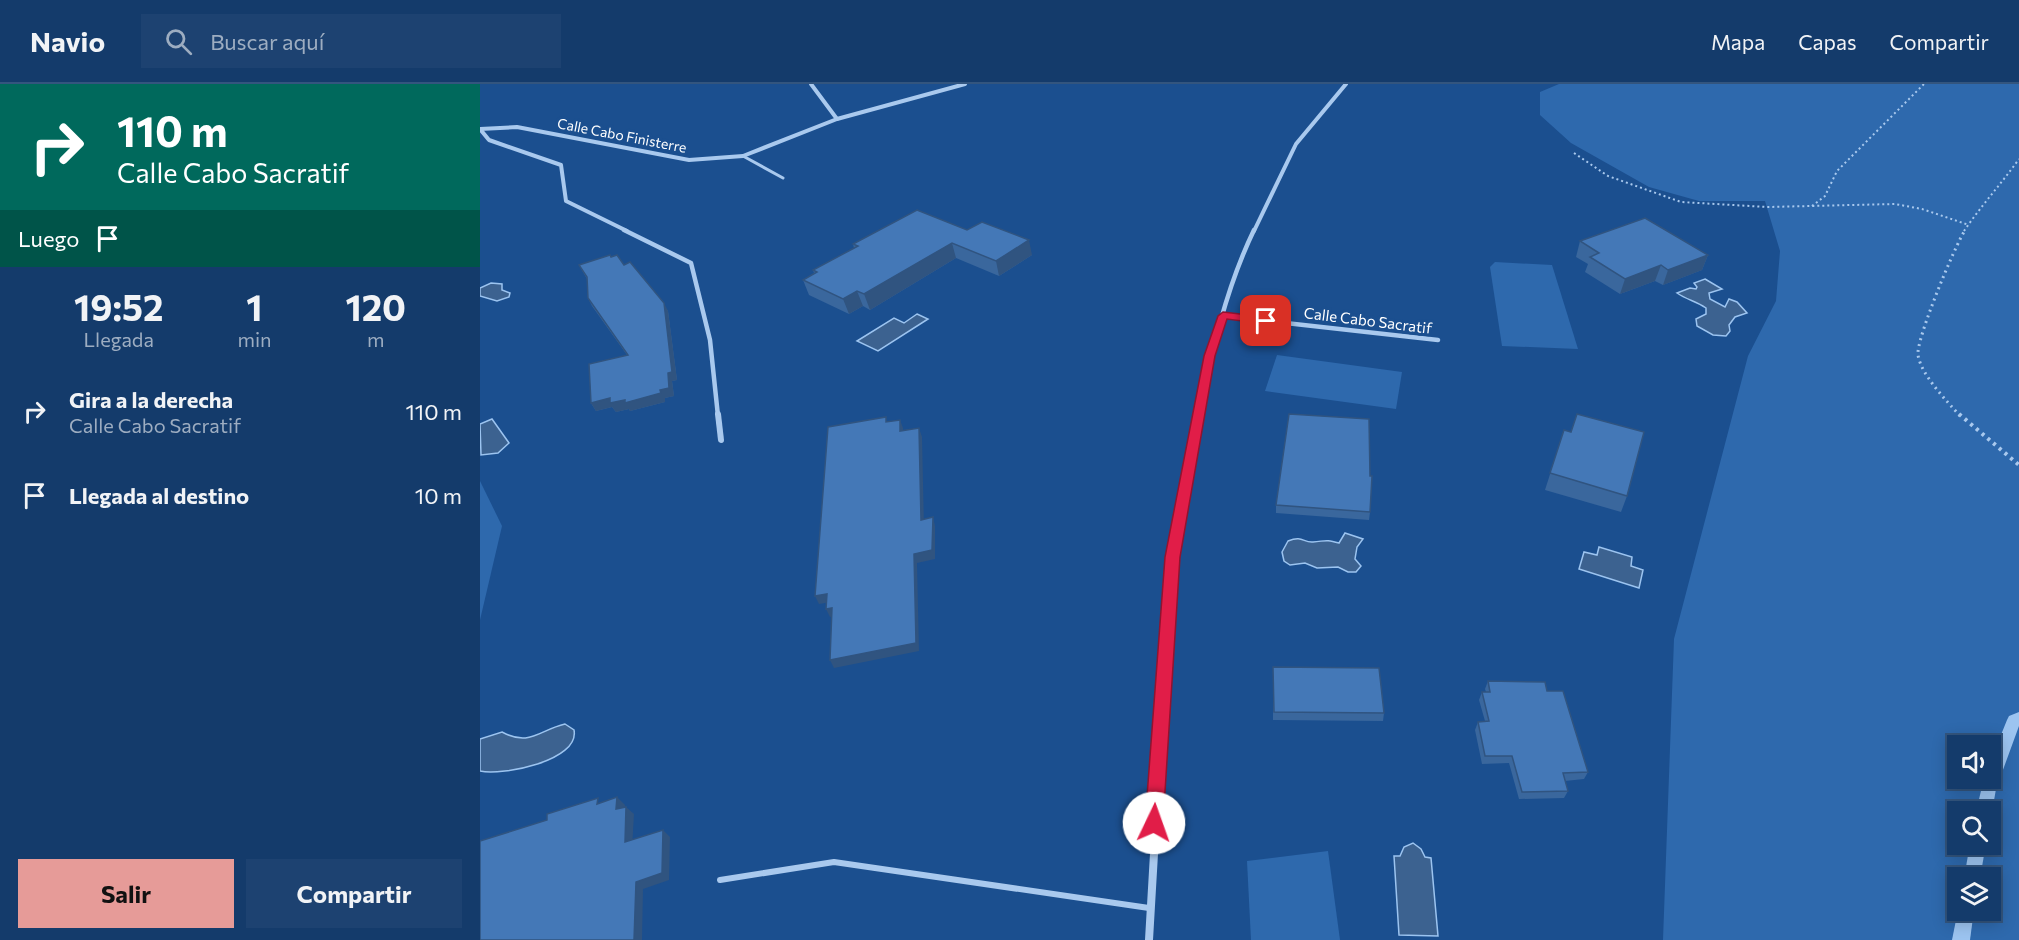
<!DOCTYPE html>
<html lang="es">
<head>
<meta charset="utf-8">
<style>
  body { margin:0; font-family:Commissioner,sans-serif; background:#1d4271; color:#f1f3f6; height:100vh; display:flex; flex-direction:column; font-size:22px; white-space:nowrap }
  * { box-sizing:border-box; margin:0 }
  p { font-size:20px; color:#9dadc1 }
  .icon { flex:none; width:33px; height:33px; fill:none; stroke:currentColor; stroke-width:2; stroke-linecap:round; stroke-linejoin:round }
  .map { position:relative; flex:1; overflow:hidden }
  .panel { display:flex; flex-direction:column; background:#143b6b; width:480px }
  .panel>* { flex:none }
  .hud { background:#00695c; color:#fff; overflow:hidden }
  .buttons { position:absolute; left:1467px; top:651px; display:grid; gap:12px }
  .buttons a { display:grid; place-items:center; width:54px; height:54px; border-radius:0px; background:#143b6b; box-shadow:0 3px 15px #0003,0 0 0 2px #33557e; font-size:30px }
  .pin { position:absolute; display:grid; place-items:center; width:51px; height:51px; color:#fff; margin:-26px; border-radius:12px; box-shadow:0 3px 9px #0006 }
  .me { position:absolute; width:66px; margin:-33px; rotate:3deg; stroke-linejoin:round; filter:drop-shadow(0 0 4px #0008) }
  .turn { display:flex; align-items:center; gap:21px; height:126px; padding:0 18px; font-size:27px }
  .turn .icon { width:78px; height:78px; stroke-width:2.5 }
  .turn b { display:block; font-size:42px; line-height:51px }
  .then { display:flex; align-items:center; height:57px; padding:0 18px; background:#0003; gap:12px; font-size:22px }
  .eta { display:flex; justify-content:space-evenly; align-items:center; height:102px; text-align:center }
  .eta b { font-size:36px; font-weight:700; line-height:42px }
  .cta { display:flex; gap:12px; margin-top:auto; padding:12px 18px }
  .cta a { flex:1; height:69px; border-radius:0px; background:#e69b98; color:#111; font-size:24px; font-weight:700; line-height:69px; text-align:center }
  .cta a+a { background:#1d4271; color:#f1f3f6 }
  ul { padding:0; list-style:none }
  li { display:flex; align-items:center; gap:18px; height:84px; padding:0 18px }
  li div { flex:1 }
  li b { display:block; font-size:22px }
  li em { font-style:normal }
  header { display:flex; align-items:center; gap:36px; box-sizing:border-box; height:84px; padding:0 30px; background:#143b6b; border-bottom:2px solid #33557e }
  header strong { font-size:28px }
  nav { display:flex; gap:33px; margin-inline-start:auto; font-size:21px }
  .search { width:420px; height:54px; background:#1d4271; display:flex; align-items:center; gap:15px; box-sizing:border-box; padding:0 21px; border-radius:0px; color:#9dadc1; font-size:22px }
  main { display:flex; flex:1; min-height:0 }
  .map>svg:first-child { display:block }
  .green { fill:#2e69ad; fill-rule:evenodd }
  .water { fill:#3c6290; stroke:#9cc4f0; stroke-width:1.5 }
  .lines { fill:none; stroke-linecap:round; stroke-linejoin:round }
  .stream { fill:#9cc4f0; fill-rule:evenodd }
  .path-far2 { stroke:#a9c9ee; stroke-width:2; stroke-dasharray:2 3; stroke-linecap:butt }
  .path-far1 { stroke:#a9c9ee; stroke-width:3; stroke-dasharray:2 4; stroke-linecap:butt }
  .path { stroke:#a9c9ee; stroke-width:4; stroke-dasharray:3 4.5; stroke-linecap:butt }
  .lane-far1 { stroke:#a9c9ee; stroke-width:3 }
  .lane { stroke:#a9c9ee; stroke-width:6 }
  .street-far3 { stroke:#a9c9ee; stroke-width:4 }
  .street-far2 { stroke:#a9c9ee; stroke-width:4.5 }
  .street-far1 { stroke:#a9c9ee; stroke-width:6 }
  .street { stroke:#a9c9ee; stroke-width:8 }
  .wall { fill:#3a679d }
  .shaded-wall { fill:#305480 }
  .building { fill:#4478b7; stroke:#305480; stroke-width:1.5 }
  .route { fill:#e11d48; stroke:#92132f; stroke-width:1.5 }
  .labels { text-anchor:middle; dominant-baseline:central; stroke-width:6; stroke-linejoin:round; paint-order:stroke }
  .far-street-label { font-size:14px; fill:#fff; stroke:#1b4f8f }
  .street-label { font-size:15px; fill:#fff; stroke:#1b4f8f }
</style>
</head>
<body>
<header>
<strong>Navio</strong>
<div class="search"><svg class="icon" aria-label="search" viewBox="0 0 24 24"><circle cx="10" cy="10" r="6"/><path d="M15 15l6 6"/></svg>Buscar aquí</div>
<nav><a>Mapa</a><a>Capas</a><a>Compartir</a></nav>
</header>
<main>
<section class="panel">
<div class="hud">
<div class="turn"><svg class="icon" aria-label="right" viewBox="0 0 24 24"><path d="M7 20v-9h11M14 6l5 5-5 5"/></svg><div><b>110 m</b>Calle Cabo Sacratif</div></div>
<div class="then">Luego<svg class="icon" aria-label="arrive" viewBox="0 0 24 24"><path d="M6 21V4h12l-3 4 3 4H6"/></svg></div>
</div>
<div class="eta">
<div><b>19:52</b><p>Llegada</p></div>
<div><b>1</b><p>min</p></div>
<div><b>120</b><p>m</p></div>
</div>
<ul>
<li><svg class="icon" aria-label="right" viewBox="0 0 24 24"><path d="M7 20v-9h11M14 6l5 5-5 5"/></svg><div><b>Gira a la derecha</b><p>Calle Cabo Sacratif</p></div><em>110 m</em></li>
<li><svg class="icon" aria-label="arrive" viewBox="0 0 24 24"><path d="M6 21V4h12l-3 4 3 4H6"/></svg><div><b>Llegada al destino</b></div><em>10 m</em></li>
</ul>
<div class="cta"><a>Salir</a><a>Compartir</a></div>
</section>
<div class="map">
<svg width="1539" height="856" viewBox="0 0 1539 856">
  <rect width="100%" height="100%" fill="#1b4f8f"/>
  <g class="green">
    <path d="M 1079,0 L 1539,0 L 1539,856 L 1183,856 L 1194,555 L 1268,272 L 1296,217 L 1300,167 L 1285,117 L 1219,117 L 1169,103 L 1091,59 L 1060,31 L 1060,8 ZM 1478,662 L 1510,662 L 1510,694 L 1478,694 ZM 1478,728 L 1510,728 L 1510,760 L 1478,760 ZM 1478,794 L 1510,794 L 1510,826 L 1478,826 Z"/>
    <path d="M 1015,178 L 1072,181 L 1098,265 L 1022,262 L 1010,183 Z"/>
    <path d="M 797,271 L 922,288 L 916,325 L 785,307 Z"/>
    <path d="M 0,397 L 22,442 L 0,536 Z"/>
    <path d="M 848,767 L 860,856 L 771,856 L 767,777 Z"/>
  </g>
  <g class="water">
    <path d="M 1225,195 L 1242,205 L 1229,209 L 1230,215 L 1245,223 L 1249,215 L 1257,218 L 1267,229 L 1255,233 L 1249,241 L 1250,247 L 1246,252 L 1233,251 L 1217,242 L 1216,235 L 1226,230 L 1226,224 C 1216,217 1207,216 1197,209 L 1210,204 L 1216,205 L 1217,203 L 1214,199 Z"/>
    <path d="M 11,199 L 22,200 L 22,206 L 30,209 L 29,213 L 17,217 L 0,212 L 0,204 Z"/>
    <path d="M 437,230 L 448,235 L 398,267 L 377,257 L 414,234 L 424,239 Z"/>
    <path d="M 12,335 L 29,359 L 18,369 L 1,371 L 0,340 Z"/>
    <path d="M 865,449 L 883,455 L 877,463 L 875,475 L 881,482 L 876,488 L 868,488 L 858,483 L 837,484 L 825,479 L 810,481 L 804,477 L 802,468 L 808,457 C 823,451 823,459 833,458 C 846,457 845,455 859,459 Z"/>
    <path d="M 1119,463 L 1152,473 L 1151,482 L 1163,486 L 1159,504 L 1099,485 L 1104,468 L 1117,471 Z"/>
    <path d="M 85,640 L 94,646 C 100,677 22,692 0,687 L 0,655 L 22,648 C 50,663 59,646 85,640 Z"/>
    <path d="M 933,759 L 941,765 L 945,773 L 951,774 L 958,852 L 919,851 L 914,772 L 920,772 L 924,763 Z"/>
  </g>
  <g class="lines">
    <g class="stream">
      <path d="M 1539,628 L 1539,642 L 1516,705 L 1512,728 L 1510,731 L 1510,728 L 1496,728 L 1504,694 L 1510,694 L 1510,678 L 1527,636 L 1529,632 Z"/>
      <path d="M 1490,760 L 1506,760 L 1500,794 L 1484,794 Z"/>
      <path d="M 1478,826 L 1494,826 L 1490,856 L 1472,856 Z"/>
    </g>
    <g class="path-far2">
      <path d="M 1094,69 L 1128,92 L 1201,118 L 1287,123 L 1415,120 L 1442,125 L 1489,141"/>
      <path d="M 1332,122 L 1345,112 L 1357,87 L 1444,0"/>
      <path d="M 1484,147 C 1501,122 1521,100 1539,75"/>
    </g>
    <path class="path-far1" d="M 1480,332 C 1467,317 1441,291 1438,271 C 1436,255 1475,162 1485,146"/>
    <path class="path" d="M 1479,330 L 1539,381"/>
    <path class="lane-far1" d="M 263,72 L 303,94"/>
    <path class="lane" d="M 240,796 L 354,778 L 669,824"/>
    <g class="street-far3">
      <path d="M 331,0 L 357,35"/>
      <path d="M 0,45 L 37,43 L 209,76 L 263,72 L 357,35 L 485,0"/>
      <path d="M 0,45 L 9,56 L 81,81 L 86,117 L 147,147"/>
      <path d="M 774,147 L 816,60 L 866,0"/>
    </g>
    <g class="street-far2">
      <path d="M 144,146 L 211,179 L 230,256 L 238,332"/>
      <path d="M 743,232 L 958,256"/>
      <path d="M 719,332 C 731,269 746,204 774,146"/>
    </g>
    <g class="street-far1">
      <path d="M 238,330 L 241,356"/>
      <path d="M 686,564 L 692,473 L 719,330"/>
    </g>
    <path class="street" d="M 669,856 L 686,563"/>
  </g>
  <g class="wall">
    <path d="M 487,146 L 552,171 L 519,192 L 476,174 L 390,226 L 383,222 L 369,230 L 329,211 L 323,196 L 334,189 L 333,186 L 374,164 L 373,160 Z"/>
    <path d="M 1100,157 L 1228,171 L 1222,186 L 1183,201 L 1175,197 L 1140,210 L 1105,188 L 1108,180 L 1096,173 Z"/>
    <path d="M 131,173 L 144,181 L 188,227 L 197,296 L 192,297 L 194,312 L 185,314 L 185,318 L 150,327 L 149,325 L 136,328 L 132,323 L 116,327 L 111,319 L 147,271 L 112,222 L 108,214 L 107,195 L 99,181 Z"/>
    <path d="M 1084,346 L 1147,412 L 1141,428 L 1065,406 Z"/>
    <path d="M 796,421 L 890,428 L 889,436 L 796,429 Z"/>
    <path d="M 793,583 L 904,629 L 903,637 L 793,636 Z"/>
    <path d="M 1008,597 L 1067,607 L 1108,688 L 1104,695 L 1085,697 L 1088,707 L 1084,714 L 1039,715 L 1029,679 L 1002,680 L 995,646 L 998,638 L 1005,637 L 999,616 L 1002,608 L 1006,608 L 1005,605 Z"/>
  </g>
  <g class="shaded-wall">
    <path d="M 549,156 L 552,171 L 519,192 L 516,177 Z"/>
    <path d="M 472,159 L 476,174 L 390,226 L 384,210 Z"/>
    <path d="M 1228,171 L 1222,186 L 1183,201 L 1188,186 Z"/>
    <path d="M 1181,181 L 1175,197 L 1140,210 L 1145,195 Z"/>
    <path d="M 377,207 L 383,222 L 369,230 L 363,215 Z"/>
    <path d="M 184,219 L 188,227 L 197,296 L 192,297 L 194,312 L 185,314 L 185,318 L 150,327 L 149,325 L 136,328 L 132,323 L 116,327 L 111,319 L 130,314 L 180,306 L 188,289 Z"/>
    <path d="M 420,336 L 423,344 L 423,356 L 420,347 Z"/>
    <path d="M 439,344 L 442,353 L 444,444 L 441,436 Z"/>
    <path d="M 453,433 L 455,442 L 455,475 L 437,479 L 439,567 L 354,584 L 350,576 L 434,470 Z"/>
    <path d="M 347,510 L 351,518 L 339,520 L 335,512 Z"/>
    <path d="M 352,524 L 356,532 L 350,533 L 346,525 Z"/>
    <path d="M 137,713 L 145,721 L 144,733 L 136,725 Z"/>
    <path d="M 146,723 L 154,730 L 152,765 L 145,758 Z"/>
    <path d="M 183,746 L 190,753 L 189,796 L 163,805 L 162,856 L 154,856 L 156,798 Z"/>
  </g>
  <g class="building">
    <path d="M 437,126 L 487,146 L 502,138 L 549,156 L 516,177 L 472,159 L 384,210 L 377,207 L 363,215 L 323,196 L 337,188 L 333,186 L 378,162 L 373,160 Z"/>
    <path d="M 1165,134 L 1228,171 L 1188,186 L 1181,181 L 1145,195 L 1110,173 L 1119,169 L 1100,157 Z"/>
    <path d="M 130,171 L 131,173 L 137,171 L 144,181 L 150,178 L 184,219 L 192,288 L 188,289 L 189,304 L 180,306 L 181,309 L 145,319 L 145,316 L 130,319 L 130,314 L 111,319 L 109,280 L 148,271 L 108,214 L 107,193 L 99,181 Z"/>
    <path d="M 809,330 L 889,335 L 890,392 L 892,392 L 890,428 L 796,421 Z"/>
    <path d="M 1097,330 L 1164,348 L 1147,412 L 1070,389 L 1084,346 L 1091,348 Z"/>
    <path d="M 406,333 L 406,338 L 420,336 L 420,347 L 439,344 L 441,436 L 453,433 L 452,466 L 434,470 L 436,559 L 350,576 L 352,524 L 346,525 L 347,510 L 335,512 L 348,343 Z"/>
    <path d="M 793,583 L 899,584 L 904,629 L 794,628 Z"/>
    <path d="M 1008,597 L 1065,598 L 1067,607 L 1083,607 L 1108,688 L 1083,689 L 1088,707 L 1042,708 L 1032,672 L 1005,672 L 998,638 L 1009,637 L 1002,608 L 1010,608 Z"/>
    <path d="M 137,713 L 136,725 L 146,723 L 145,758 L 183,746 L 182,789 L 156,798 L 154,856 L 0,856 L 0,757 L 67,736 L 67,730 L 118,714 L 117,720 Z"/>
  </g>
  <path class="route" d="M 743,228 L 786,233 L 792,237 L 786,240 L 747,235 L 735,272 L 700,473 L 683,739 L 681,745 L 674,748 L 668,745 L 665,739 L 685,473 L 724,272 L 738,232 Z"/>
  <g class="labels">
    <g class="far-street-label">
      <text transform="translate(142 51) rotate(11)">Calle Cabo Finisterre</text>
    </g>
    <g class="street-label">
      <text transform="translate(888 236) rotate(7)">Calle Cabo Sacratif</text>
    </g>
  </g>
</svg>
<div class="buttons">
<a><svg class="icon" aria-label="sound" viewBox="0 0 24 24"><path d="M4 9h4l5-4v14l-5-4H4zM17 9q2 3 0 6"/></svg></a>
<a><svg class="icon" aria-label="search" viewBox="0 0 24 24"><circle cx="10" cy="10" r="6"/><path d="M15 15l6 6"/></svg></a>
<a><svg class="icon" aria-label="layers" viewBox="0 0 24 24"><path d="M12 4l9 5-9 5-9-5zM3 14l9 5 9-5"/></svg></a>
</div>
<div class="pin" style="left:786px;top:237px;background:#d93025"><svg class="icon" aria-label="arrive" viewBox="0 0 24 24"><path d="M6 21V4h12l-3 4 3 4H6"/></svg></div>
<svg class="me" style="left:674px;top:739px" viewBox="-20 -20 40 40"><circle r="19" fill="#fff"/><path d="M0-13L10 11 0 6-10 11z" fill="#e11d48"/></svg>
</div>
</main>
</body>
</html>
